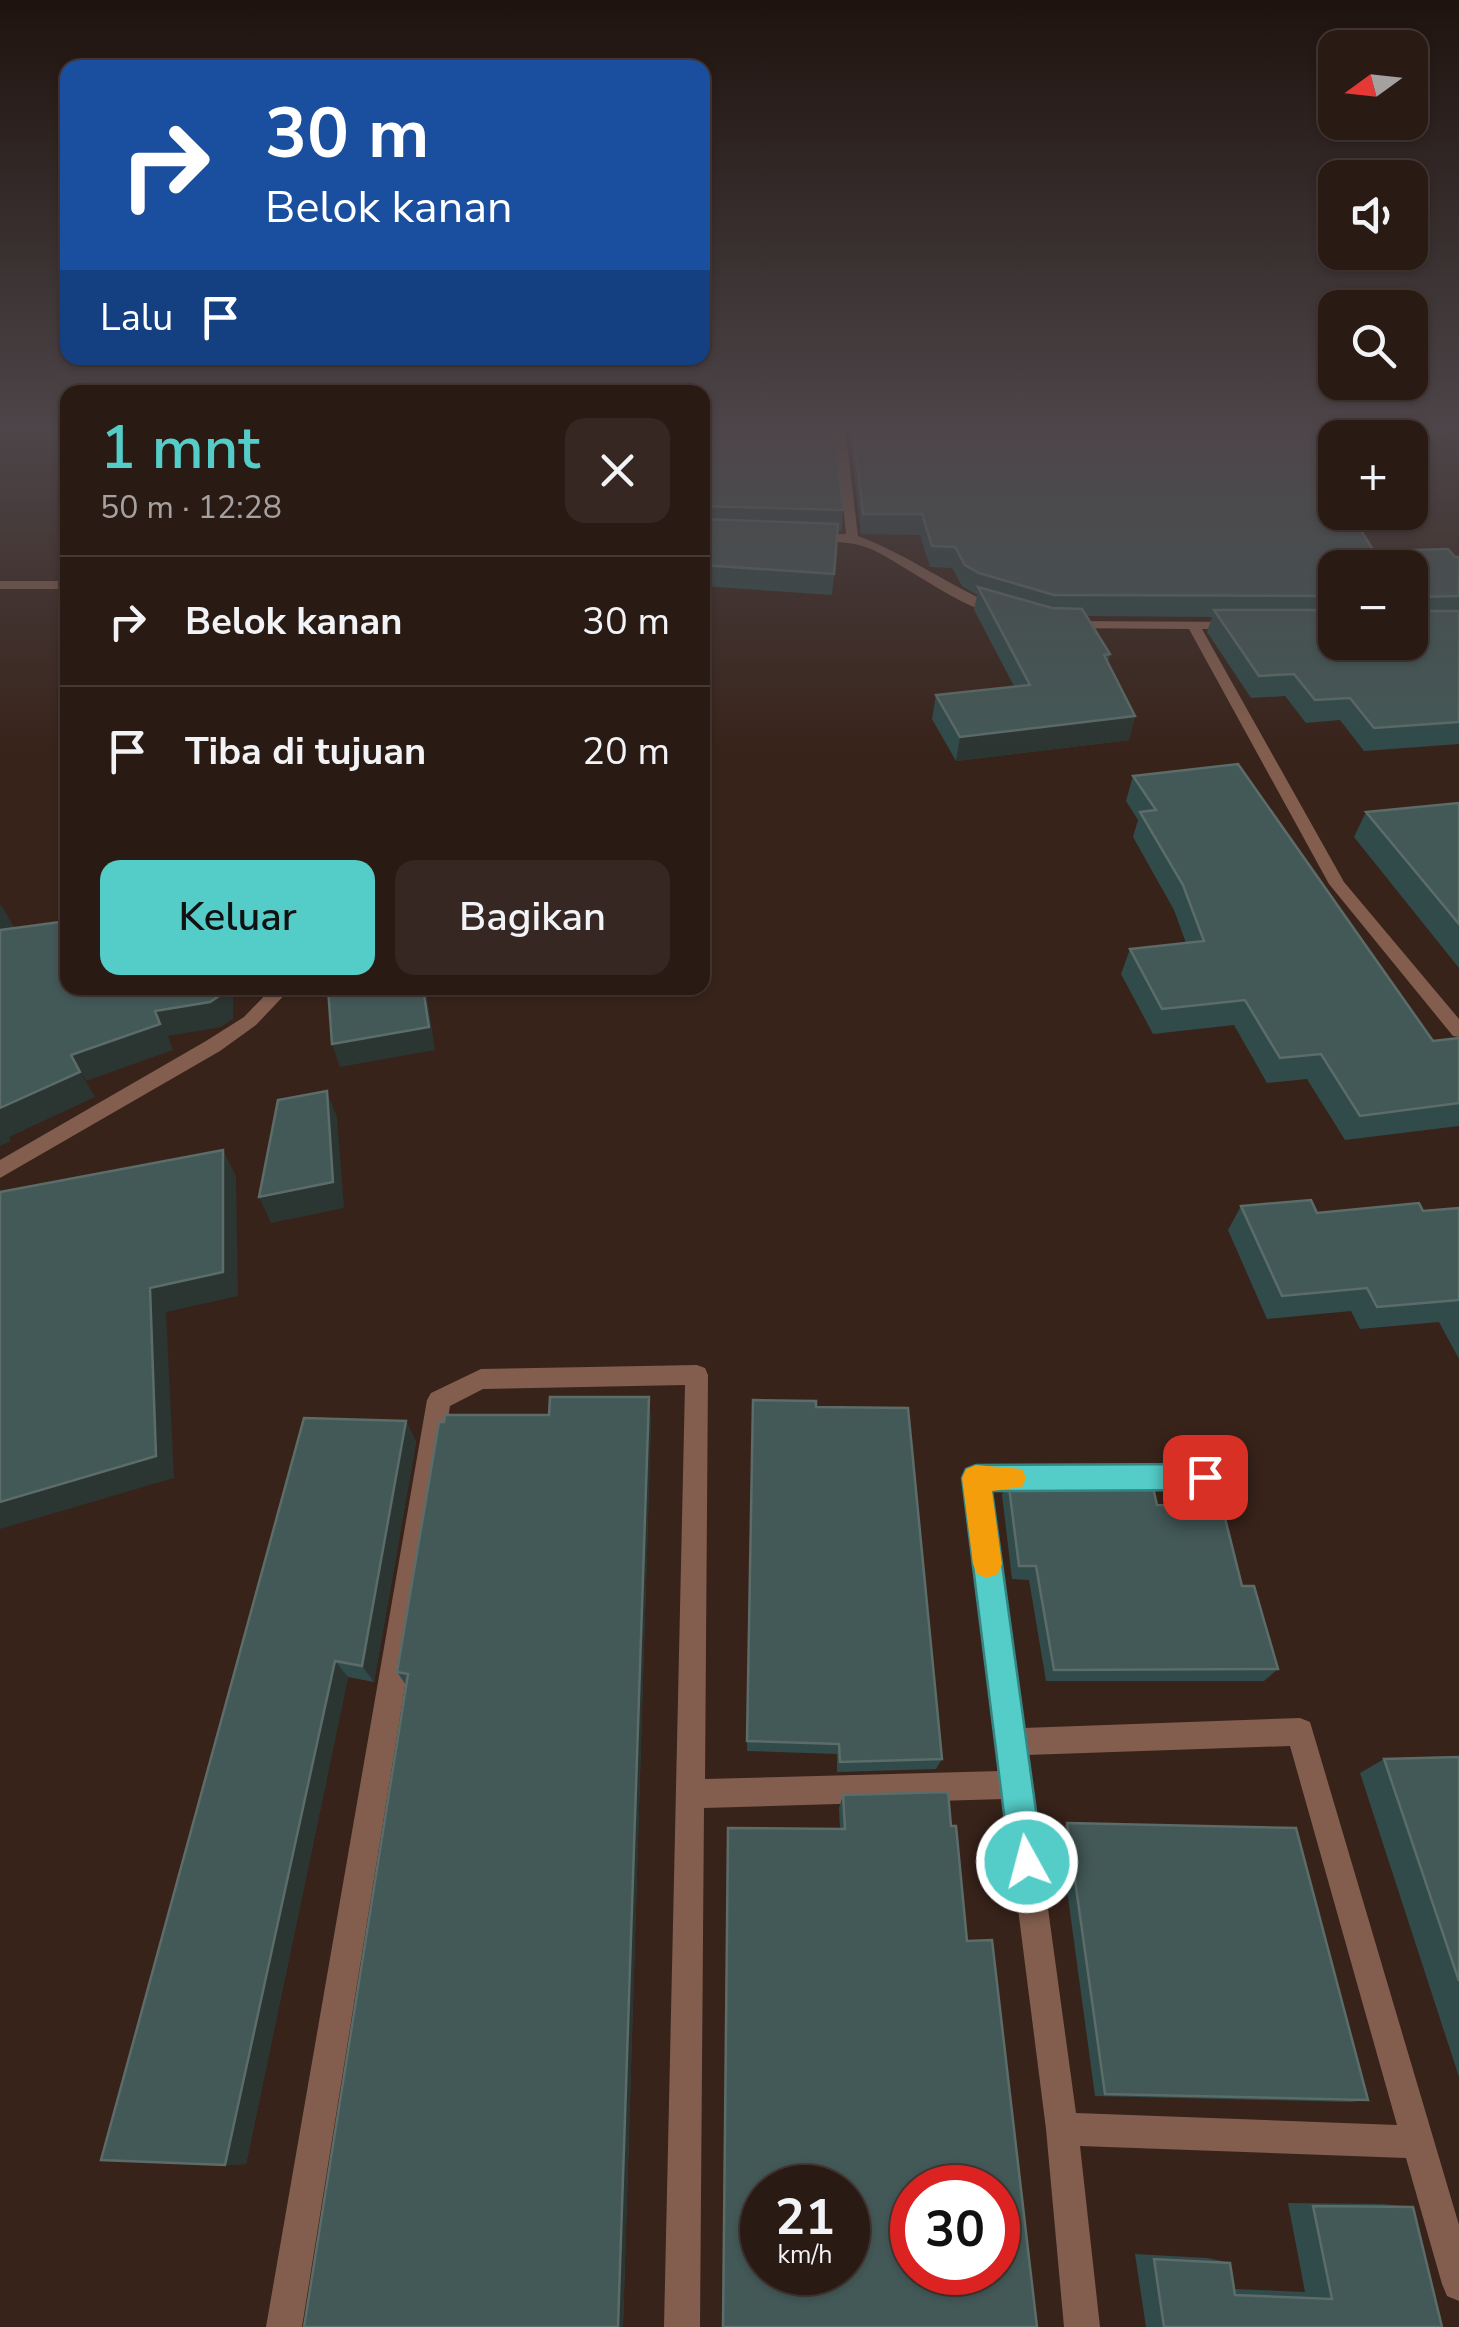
<!DOCTYPE html>
<html lang="id">
<head>
<meta charset="utf-8">
<style>
  body { margin:0; font-family:"Nunito Sans",sans-serif; background:#362722; color:#f1f3f6; height:100vh; display:flex; flex-direction:column; font-size:38px; white-space:nowrap }
  * { box-sizing:border-box; margin:0 }
  p { font-size:32px; color:#a5a1a0 }
  .icon { flex:none; width:55px; height:55px; fill:none; stroke:currentColor; stroke-width:2; stroke-linecap:round; stroke-linejoin:round }
  .map { position:relative; flex:1; overflow:hidden }
  .panel { position:absolute; left:60px; top:385px; width:650px; height:610px; display:flex; flex-direction:column; background:#2a1a14; border-radius:20px; box-shadow:0 2px 8px #0004,0 0 0 2px #463834 }
  .panel>* { flex:none }
  .guide { position:absolute; left:60px; top:60px; width:650px; height:305px; border-radius:20px; box-shadow:0 2px 8px #0004,0 0 0 2px #463834; background:#1a4fa0; color:#fff; overflow:hidden }
  .needle { width:65px; rotate:255deg }
  .controls { position:absolute; left:1318px; top:30px; display:grid; gap:20px }
  .controls a { display:grid; place-items:center; width:110px; height:110px; border-radius:20px; background:#2a1a14; box-shadow:0 2px 8px #0004,0 0 0 2px #463834; font-size:50px }
  .speed { position:absolute; left:740px; top:2165px; display:flex; gap:20px; font-size:50px; font-weight:700; text-align:center }
  .speed>* { display:grid; place-content:center; width:130px; height:130px; border-radius:50%; background:#2a1a14; box-shadow:0 2px 8px #0004,0 0 0 2px #463834; line-height:1 }
  .speed small { font-size:25px; font-weight:400 }
  .speed .limit { border:15px solid #d22; background:#fff; color:#111 }
  .pin { position:absolute; display:grid; place-items:center; width:85px; height:85px; color:#fff; margin:-42px; border-radius:20px; box-shadow:0 5px 15px #0006 }
  .me { position:absolute; width:110px; margin:-55px; rotate:353deg; stroke-linejoin:round; filter:drop-shadow(0 0 8px #0008) }
  .turn { display:flex; align-items:center; gap:35px; height:210px; padding:0 40px; font-size:45px }
  .turn .icon { width:130px; height:130px; stroke-width:2.5 }
  .turn b { display:block; font-size:70px; line-height:85px }
  .then { display:flex; align-items:center; height:95px; padding:0 40px; background:#0003; gap:20px; font-size:38px }
  .round { display:grid; place-items:center; flex:none; width:105px; height:105px; border-radius:20px; background:#362722 }
  .head { display:flex; align-items:center; justify-content:space-between; height:170px; padding:0 40px }
  h1 { font-size:60px; font-weight:600; line-height:75px; color:#54cdc8 }
  .primary-button { display:flex; gap:20px; margin-top:auto; padding:20px 40px }
  .primary-button a { flex:1; height:115px; border-radius:20px; background:#54cdc8; color:#111; font-size:40px; font-weight:600; line-height:115px; text-align:center }
  .primary-button a+a { background:#362722; color:#f1f3f6 }
  ul { padding:0; list-style:none }
  li { display:flex; align-items:center; gap:30px; height:130px; padding:0 40px; border-top:2px solid #463834 }
  li div { flex:1 }
  li b { display:block; font-size:38px }
  li em { font-style:normal }
  .map>svg:first-child { display:block }
  .lines { fill:none; stroke-linecap:round; stroke-linejoin:round }
  .service { fill:#835e4e; fill-rule:evenodd }
  .minor { fill:#835e4e; fill-rule:evenodd }
  .wall { fill:#304b4a; fill-rule:evenodd }
  .shaded-wall { fill:#2b3531 }
  .building { fill:#435957; stroke:#5b6c69; stroke-width:2.5; fill-rule:evenodd }
  .route { fill:#54cdc8; stroke:#378582; stroke-width:2.5 }
  .slow { fill:#f59e0b }
</style>
</head>
<body>
<div class="map">
<svg width="1459" height="2327" viewBox="0 0 1459 2327">
  <rect width="100%" height="100%" fill="#38231a"/>
  <g class="lines">
    <rect class="service" x="0" y="581" width="68" height="8"/>
    <g class="minor">
      <path d="M 835,428 L 845,428 L 858,536 C 909,555 952,588 1002,608 L 1002,614 C 970,615 904,564 871,549 C 850,540 831,543 810,539 L 808,537 L 814,534 L 846,534 Z"/>
      <path d="M 1437,428 L 1459,428 L 1459,432 L 1366,438 Z"/>
      <path d="M 1335,437 L 1335,443 L 1297,445 L 1292,442 Z"/>
      <path d="M 1070,621 L 1241,622 L 1241,628 L 1236,629 L 1202,629 L 1344,882 L 1459,1019 L 1459,1037 L 1453,1036 L 1329,884 L 1189,629 L 1065,628 L 1065,622 Z"/>
      <path d="M 272,988 L 291,988 L 256,1025 L 220,1051 L 0,1178 L 0,1160 L 206,1041 L 244,1017 Z"/>
      <path d="M 697,1365 L 705,1368 L 708,1375 L 705,1779 L 1001,1771 L 964,1478 L 967,1470 L 976,1467 L 1205,1466 L 1214,1469 L 1217,1477 L 1214,1485 L 1205,1488 L 990,1489 L 1023,1728 L 1300,1718 L 1310,1722 L 1459,2225 L 1459,2301 L 1447,2296 L 1442,2284 L 1406,2158 L 1080,2146 L 1100,2327 L 1064,2327 L 1046,2129 L 1004,1799 L 704,1808 L 700,2327 L 664,2327 L 685,1385 L 483,1389 L 450,1406 L 302,2327 L 266,2327 L 427,1400 L 431,1393 L 481,1369 ZM 1290,1746 L 1397,2125 L 1076,2113 L 1027,1755 Z"/>
    </g>
  </g>
  <g class="wall">
    <path d="M 702,428 L 843,510 L 842,531 L 838,531 L 832,595 L 702,586 Z"/>
    <path d="M 849,428 L 1299,428 L 1298,430 L 1334,460 L 1327,479 L 1374,551 L 1459,557 L 1459,744 L 1364,751 L 1340,720 L 1306,723 L 1285,696 L 1251,698 L 1207,632 L 1212,617 L 1087,616 L 1110,654 L 1108,662 L 1135,716 L 1129,740 L 956,761 L 932,719 L 936,695 L 1014,686 L 974,610 L 977,595 L 962,586 L 952,568 L 930,567 L 920,535 L 861,534 ZM 1335,568 L 1410,642 L 1335,642 Z"/>
    <path d="M 1133,776 L 1433,1041 L 1459,1038 L 1459,1126 L 1345,1140 L 1307,1079 L 1267,1083 L 1234,1025 L 1153,1034 L 1121,974 L 1130,949 L 1186,943 L 1174,910 L 1133,837 L 1138,820 L 1126,801 Z"/>
    <path d="M 1459,803 L 1459,968 L 1354,837 L 1366,812 Z"/>
    <path d="M 1241,1206 L 1317,1213 L 1423,1211 L 1459,1208 L 1459,1359 L 1439,1322 L 1360,1329 L 1351,1311 L 1267,1319 L 1228,1230 Z"/>
    <path d="M 753,1400 L 816,1407 L 942,1759 L 936,1769 L 837,1772 L 837,1754 L 747,1751 Z"/>
    <path d="M 651,1419 L 623,2327 L 304,2327 L 406,1685 L 397,1672 Z"/>
    <path d="M 406,1421 L 416,1442 L 374,1682 L 348,1677 L 246,2164 L 225,2165 L 101,2160 Z"/>
    <path d="M 1008,1479 L 1157,1505 L 1242,1586 L 1278,1669 L 1264,1681 L 1046,1681 L 1029,1580 L 1012,1579 L 1002,1495 Z"/>
    <path d="M 1459,1757 L 1459,2077 L 1360,1773 L 1384,1759 Z"/>
    <path d="M 843,1795 L 951,1826 L 967,1941 L 840,1829 L 839,1808 Z"/>
    <path d="M 1067,1823 L 1368,2100 L 1351,2102 L 1095,2096 L 1059,1831 Z"/>
    <path d="M 1288,2203 L 1383,2204 L 1413,2207 L 1442,2327 L 1146,2327 L 1135,2254 L 1208,2258 L 1230,2263 L 1234,2289 L 1305,2292 Z"/>
  </g>
  <g class="shaded-wall">
    <path d="M 1334,460 L 1327,480 L 1316,462 Z"/>
    <path d="M 1135,716 L 1129,740 L 956,761 L 960,737 Z"/>
    <path d="M 1,905 L 16,930 L 0,942 L 0,907 Z"/>
    <path d="M 222,988 L 233,988 L 233,1019 L 221,1027 L 168,1036 L 173,1050 L 86,1081 L 71,1055 L 155,1011 Z"/>
    <path d="M 423,988 L 426,988 L 435,1050 L 340,1067 L 332,1044 Z"/>
    <path d="M 80,1072 L 95,1097 L 9,1137 L 11,1141 L 0,1146 L 0,1108 Z"/>
    <path d="M 327,1091 L 337,1117 L 344,1208 L 271,1223 L 259,1197 Z"/>
    <path d="M 223,1150 L 236,1176 L 238,1296 L 166,1312 L 174,1478 L 0,1529 L 0,1502 L 150,1288 Z"/>
    <path d="M 649,1397 L 651,1419 L 623,2327 L 618,2327 Z"/>
    <path d="M 406,1421 L 416,1442 L 374,1682 L 362,1666 Z"/>
    <path d="M 335,1661 L 348,1677 L 246,2164 L 225,2165 Z"/>
  </g>
  <g class="building">
    <path d="M 702,428 L 834,428 L 843,510 L 702,506 Z"/>
    <path d="M 853,428 L 1265,428 L 1274,431 L 1312,429 L 1334,460 L 1316,462 L 1335,491 L 1335,512 L 1349,512 L 1374,551 L 1448,549 L 1455,557 L 1459,557 L 1459,596 L 1417,597 L 1416,607 L 1420,611 L 1459,611 L 1459,722 L 1374,728 L 1350,698 L 1315,700 L 1294,674 L 1259,676 L 1214,610 L 1335,610 L 1335,642 L 1410,642 L 1410,568 L 1335,568 L 1335,596 L 1054,595 L 979,573 L 965,565 L 955,547 L 932,546 L 922,514 L 863,514 Z"/>
    <path d="M 702,519 L 838,524 L 834,574 L 702,565 Z"/>
    <path d="M 978,587 L 1052,608 L 1082,609 L 1110,654 L 1104,655 L 1135,716 L 960,737 L 936,695 L 1030,685 Z"/>
    <path d="M 1238,764 L 1433,1041 L 1459,1038 L 1459,1103 L 1360,1116 L 1321,1054 L 1280,1058 L 1245,1000 L 1162,1009 L 1130,949 L 1204,941 L 1183,885 L 1140,812 L 1156,810 L 1133,776 Z"/>
    <path d="M 1459,803 L 1459,924 L 1366,812 Z"/>
    <path d="M 68,921 L 68,988 L 222,988 L 222,994 L 210,1002 L 155,1011 L 160,1024 L 71,1055 L 80,1072 L 0,1108 L 0,930 Z"/>
    <path d="M 328,988 L 423,988 L 429,1027 L 332,1044 Z"/>
    <path d="M 327,1091 L 333,1182 L 259,1197 L 278,1100 Z"/>
    <path d="M 223,1150 L 223,1272 L 150,1288 L 156,1456 L 0,1502 L 0,1192 Z"/>
    <path d="M 1311,1200 L 1317,1213 L 1419,1203 L 1423,1211 L 1459,1208 L 1459,1300 L 1377,1307 L 1367,1288 L 1282,1296 L 1241,1206 Z"/>
    <path d="M 550,1397 L 649,1397 L 618,2327 L 304,2327 L 408,1674 L 397,1672 L 439,1422 L 444,1422 L 445,1415 L 549,1415 Z"/>
    <path d="M 753,1400 L 816,1401 L 816,1407 L 908,1408 L 942,1759 L 840,1762 L 839,1744 L 747,1741 Z"/>
    <path d="M 304,1418 L 406,1421 L 362,1666 L 335,1661 L 225,2165 L 101,2160 Z"/>
    <path d="M 1008,1479 L 1152,1483 L 1157,1505 L 1222,1506 L 1242,1586 L 1254,1586 L 1278,1669 L 1054,1670 L 1036,1566 L 1019,1566 Z"/>
    <path d="M 1459,1757 L 1459,1981 L 1384,1759 Z"/>
    <path d="M 948,1792 L 951,1826 L 956,1826 L 967,1941 L 992,1940 L 1037,2327 L 723,2327 L 728,1828 L 845,1829 L 843,1795 ZM 762,2188 L 848,2188 L 848,2272 L 762,2272 ZM 912,2188 L 998,2188 L 998,2272 L 912,2272 Z"/>
    <path d="M 1067,1823 L 1296,1828 L 1368,2100 L 1105,2094 Z"/>
    <path d="M 1313,2206 L 1413,2207 L 1442,2327 L 1164,2327 L 1154,2259 L 1230,2263 L 1235,2295 L 1332,2299 Z"/>
  </g>
  <linearGradient id="sky" x2="0" y2="1"><stop stop-color="#1f130e"/><stop offset="0.57" stop-color="#4d4549"/><stop offset="1" stop-color="#4d4549" stop-opacity="0"/></linearGradient>
  <rect width="1459" height="754" fill="url(#sky)"/>
  <path class="route" d="M 1205,1464 L 1215,1468 L 1219,1477 L 1215,1486 L 1205,1490 L 992,1491 L 1043,1862 L 1039,1874 L 1027,1878 L 1015,1874 L 1010,1862 L 962,1478 L 966,1469 L 976,1465 Z"/>
  <path class="slow" d="M 976,1465 L 1022,1469 L 1026,1478 L 1022,1487 L 992,1491 L 1002,1564 L 998,1574 L 987,1578 L 977,1574 L 973,1564 L 962,1478 L 966,1469 Z"/>
</svg>
<div class="controls">
<a><svg class="needle" viewBox="-14 -14 28 28"><path d="M0-13l5 13h-10z" fill="#e53935"/><path d="M0 13l5-13h-10z" fill="#a5a1a0"/></svg></a>
<a><svg class="icon" aria-label="sound" viewBox="0 0 24 24"><path d="M4 9h4l5-4v14l-5-4H4zM17 9q2 3 0 6"/></svg></a>
<a><svg class="icon" aria-label="search" viewBox="0 0 24 24"><circle cx="10" cy="10" r="6"/><path d="M15 15l6 6"/></svg></a>
<a>+</a>
<a>−</a>
</div>
<div class="speed"><div>21<small>km/h</small></div><div class="limit">30</div></div>
<div class="pin" style="left:1205px;top:1477px;background:#d93025"><svg class="icon" aria-label="arrive" viewBox="0 0 24 24"><path d="M6 21V4h12l-3 4 3 4H6"/></svg></div>
<svg class="me" style="left:1027px;top:1862px" viewBox="-20 -20 40 40"><circle r="17" fill="#54cdc8" stroke="#fff" stroke-width="3"/><path d="M0-11L8 9 0 5-8 9z" fill="#fff"/></svg>
<div class="guide">
<div class="turn"><svg class="icon" aria-label="right" viewBox="0 0 24 24"><path d="M7 20v-9h11M14 6l5 5-5 5"/></svg><div><b>30 m</b>Belok kanan</div></div>
<div class="then">Lalu<svg class="icon" aria-label="arrive" viewBox="0 0 24 24"><path d="M6 21V4h12l-3 4 3 4H6"/></svg></div>
</div>
<section class="panel">
<div class="head"><div><h1>1 mnt</h1><p>50 m · 12:28</p></div><a class="round"><svg class="icon" aria-label="close" viewBox="0 0 24 24"><path d="M6 6l12 12M18 6L6 18"/></svg></a></div>
<ul>
<li><svg class="icon" aria-label="right" viewBox="0 0 24 24"><path d="M7 20v-9h11M14 6l5 5-5 5"/></svg><div><b>Belok kanan</b></div><em>30 m</em></li>
<li><svg class="icon" aria-label="arrive" viewBox="0 0 24 24"><path d="M6 21V4h12l-3 4 3 4H6"/></svg><div><b>Tiba di tujuan</b></div><em>20 m</em></li>
</ul>
<div class="primary-button"><a>Keluar</a><a>Bagikan</a></div>
</section>
</div>
</body>
</html>
